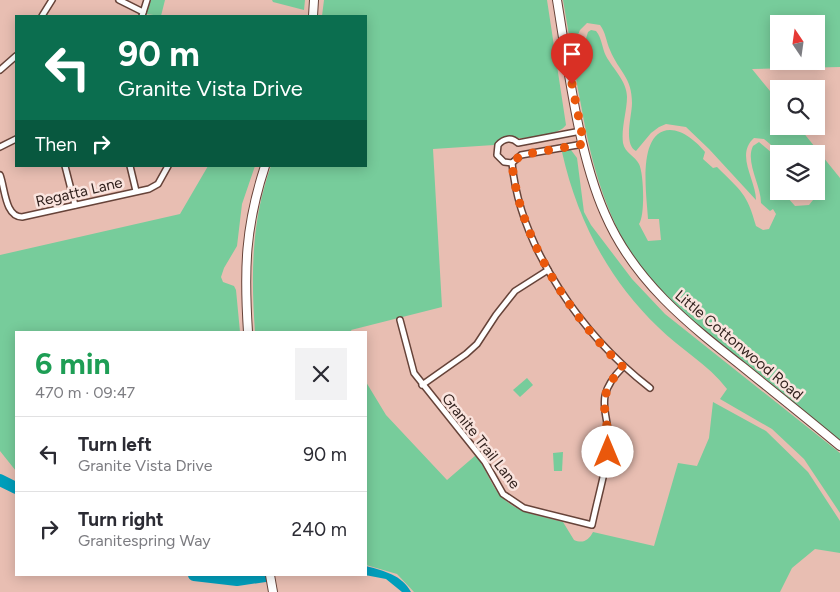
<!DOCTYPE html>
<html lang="en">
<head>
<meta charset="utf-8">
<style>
  body { margin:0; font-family:Figtree,sans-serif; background:#f2f2f3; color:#2b2b33; height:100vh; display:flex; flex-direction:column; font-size:19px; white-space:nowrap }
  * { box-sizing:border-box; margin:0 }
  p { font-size:16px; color:#7c7c81 }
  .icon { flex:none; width:28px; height:28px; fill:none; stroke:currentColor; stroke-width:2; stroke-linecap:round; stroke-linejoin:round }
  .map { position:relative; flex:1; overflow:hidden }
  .sheet { position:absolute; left:15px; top:331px; width:352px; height:245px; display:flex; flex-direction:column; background:#fff; border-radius:0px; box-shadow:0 2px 12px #0003 }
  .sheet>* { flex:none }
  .hud { position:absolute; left:15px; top:15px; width:352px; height:152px; border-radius:0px; box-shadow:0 2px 12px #0003; background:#0b6e4f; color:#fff; overflow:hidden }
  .needle { width:32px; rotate:347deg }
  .buttons { position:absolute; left:770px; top:15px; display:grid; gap:10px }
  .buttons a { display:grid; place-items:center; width:55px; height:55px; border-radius:0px; background:#fff; box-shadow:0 2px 12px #0003; font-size:25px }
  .pin { position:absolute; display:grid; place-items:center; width:42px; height:42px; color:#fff; margin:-51px -21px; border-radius:50% 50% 50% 0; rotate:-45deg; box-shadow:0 0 5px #0007 }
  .pin .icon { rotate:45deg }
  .me { position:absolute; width:55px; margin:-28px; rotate:0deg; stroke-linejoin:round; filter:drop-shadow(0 0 4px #0008) }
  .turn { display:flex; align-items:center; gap:18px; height:105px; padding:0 20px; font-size:22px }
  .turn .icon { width:65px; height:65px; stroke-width:2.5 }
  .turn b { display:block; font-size:35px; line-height:42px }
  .then { display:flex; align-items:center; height:48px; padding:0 20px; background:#0003; gap:10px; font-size:19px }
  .round { display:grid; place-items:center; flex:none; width:52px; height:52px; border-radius:0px; background:#f2f2f3 }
  .headline { display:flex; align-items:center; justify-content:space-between; height:85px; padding:0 20px }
  h1 { font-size:30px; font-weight:700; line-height:38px; color:#1e9e55 }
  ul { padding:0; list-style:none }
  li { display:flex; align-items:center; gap:15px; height:75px; padding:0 20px; border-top:1px solid #e1e1e2 }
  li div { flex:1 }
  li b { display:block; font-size:19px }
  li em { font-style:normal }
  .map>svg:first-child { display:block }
  .green { fill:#77cc9b; fill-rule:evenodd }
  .water { fill:#009ebb }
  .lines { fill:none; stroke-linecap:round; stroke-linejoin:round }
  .river { stroke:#009ebb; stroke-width:12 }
  .street-casing { stroke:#664339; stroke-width:8 }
  .secondary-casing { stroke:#664339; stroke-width:10 }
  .street { stroke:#fff; stroke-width:5 }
  .secondary { stroke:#fff; stroke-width:8 }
  .route { stroke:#ea580c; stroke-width:9; stroke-dasharray:0 16.2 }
  .labels { text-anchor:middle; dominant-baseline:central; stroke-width:5; stroke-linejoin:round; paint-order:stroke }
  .street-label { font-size:15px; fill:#32221e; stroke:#fae4de }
</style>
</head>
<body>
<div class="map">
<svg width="840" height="592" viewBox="0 0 840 592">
  <rect width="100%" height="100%" fill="#e8beb2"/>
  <g class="green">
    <path d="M 151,0 L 165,0 L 161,16 L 146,14 Z"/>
    <path d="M 272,0 L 305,0 L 304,10 L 273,2 Z"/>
    <path d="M 324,0 L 547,0 L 566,125 C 559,135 534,137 523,138 C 510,139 503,132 494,145 L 433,149 L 442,307 L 351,330 L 352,332 L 255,332 C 251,276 251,221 271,166 L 366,166 L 366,16 L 322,16 Z"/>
    <path d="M 563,0 L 840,0 L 840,67 L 752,69 L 779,102 L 779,126 L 798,126 L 840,178 L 840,441 C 810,417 782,392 752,369 C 722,344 689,321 662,293 C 615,244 595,181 583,116 C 580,97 575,79 574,60 L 584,45 L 588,32 L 591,30 L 596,31 C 602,38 602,48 606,56 C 613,69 627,81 627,97 C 627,111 621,128 623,143 C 625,153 635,156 639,164 C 644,174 645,216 639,224 L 648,241 L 661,240 L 659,219 L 648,219 C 647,197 636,131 670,130 C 683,130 697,142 705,152 L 703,159 L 713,168 L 717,167 C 741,191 747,193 756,226 L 763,230 L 769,229 L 776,214 L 773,209 L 770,211 L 761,203 C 761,185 745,162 753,146 L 759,142 L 779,159 L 779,191 L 787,191 L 788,198 L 795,206 L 809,205 L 817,195 L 816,154 L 782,154 L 764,139 L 754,138 C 735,155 756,180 756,200 L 709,149 L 686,127 L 666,124 L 659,127 L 651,133 L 636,151 C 623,144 632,116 632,103 C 632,77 619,72 610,50 C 606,41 606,33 600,25 L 587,23 L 580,30 L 575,42 L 570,41 ZM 779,24 L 816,24 L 816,61 L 779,61 Z"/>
    <path d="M 571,150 L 577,158 L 584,212 L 591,225 L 632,279 L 665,314 L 840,453 L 840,513 L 804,459 L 772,429 L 720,399 L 727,389 C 708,364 680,349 658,327 C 608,279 577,219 562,152 Z"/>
    <path d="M 208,166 L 255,166 L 242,204 L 237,246 L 224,268 L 221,277 L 223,282 L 234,286 L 236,290 L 240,332 L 16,332 L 16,471 L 0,451 L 0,255 L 180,214 Z"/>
    <path d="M 527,378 L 533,385 L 520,397 L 513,390 Z"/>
    <path d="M 366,382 L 386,415 L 447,480 L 476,455 C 484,466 489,479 496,490 C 512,513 538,515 563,522 L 574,540 C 583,544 589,540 593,532 L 654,546 L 678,463 L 697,466 L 709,438 L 713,402 L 766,431 L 808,472 L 840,521 L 840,553 L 815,549 L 792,568 L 780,592 L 414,592 L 397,574 L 366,565 Z"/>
    <path d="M 563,452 L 562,471 L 554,471 L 553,453 Z"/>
  </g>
  <path class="water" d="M 366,566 C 384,571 402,575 411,592 L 402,592 L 386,579 L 365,575 Z"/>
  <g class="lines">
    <g class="river">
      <path d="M 0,480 L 16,488"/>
      <path d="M 194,575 L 237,580 L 265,576"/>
    </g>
    <g class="street-casing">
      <g id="street">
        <path d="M 119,0 L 143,12"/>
        <path d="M 42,16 L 52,0"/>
        <path d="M 142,16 L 147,0"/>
        <path d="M 0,70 L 16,56"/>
        <path d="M 581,131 L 518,143 C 512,137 504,138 498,145 L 497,155 L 504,162 L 512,163 L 521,155 L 583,144"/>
        <path d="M 0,147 L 16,139"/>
        <path d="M 512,163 C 520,249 584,337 650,388"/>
        <path d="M 65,166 L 75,205"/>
        <path d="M 130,166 L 136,191"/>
        <path d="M 0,175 C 5,188 5,217 22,217 L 149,189 L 158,184 L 168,166"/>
        <path d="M 400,320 L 414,373 L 485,462 L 503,494 L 524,508 L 592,525 C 597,501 604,477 608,453 C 614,415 588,402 623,367"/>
        <path d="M 422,385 L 466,354 L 477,344 L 496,315 L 515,291 L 548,270"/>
      </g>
    </g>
    <g class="secondary-casing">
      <g id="secondary">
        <path d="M 557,0 C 568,66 578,153 605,214 C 634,281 687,323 743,367 C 775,393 808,419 840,446"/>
        <path d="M 313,16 L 314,0"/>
        <path d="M 248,332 C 244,270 245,227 265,166"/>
        <path d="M 270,575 L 273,592"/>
      </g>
    </g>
    <use href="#street" class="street"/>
    <use href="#secondary" class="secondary"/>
  </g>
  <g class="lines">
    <path class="route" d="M 572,84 L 584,144 L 521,155 L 512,163 C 519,238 570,316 623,367 C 591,400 611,414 608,452"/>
  </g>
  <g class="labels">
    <g class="street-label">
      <text transform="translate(79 192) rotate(-13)">Regatta Lane</text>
      <text transform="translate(739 345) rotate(40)">Little Cottonwood Road</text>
      <text transform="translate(481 441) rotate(52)">Granite Trail Lane</text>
    </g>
  </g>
</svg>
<div class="buttons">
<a><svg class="needle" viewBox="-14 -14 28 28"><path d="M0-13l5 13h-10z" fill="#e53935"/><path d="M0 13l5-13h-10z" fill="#7c7c81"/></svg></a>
<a><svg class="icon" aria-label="search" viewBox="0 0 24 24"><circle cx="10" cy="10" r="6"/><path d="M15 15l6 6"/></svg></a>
<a><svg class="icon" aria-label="layers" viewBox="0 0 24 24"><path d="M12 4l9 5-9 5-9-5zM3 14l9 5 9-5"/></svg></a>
</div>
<div class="pin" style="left:572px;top:84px;background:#d93025"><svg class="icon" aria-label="arrive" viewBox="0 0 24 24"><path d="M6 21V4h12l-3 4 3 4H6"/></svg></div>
<svg class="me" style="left:608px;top:452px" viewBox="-20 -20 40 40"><circle r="19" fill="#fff"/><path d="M0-13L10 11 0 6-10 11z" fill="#ea580c"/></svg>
<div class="hud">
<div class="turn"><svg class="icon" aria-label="left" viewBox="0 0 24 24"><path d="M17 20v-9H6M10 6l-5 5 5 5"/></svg><div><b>90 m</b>Granite Vista Drive</div></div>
<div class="then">Then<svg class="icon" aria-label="right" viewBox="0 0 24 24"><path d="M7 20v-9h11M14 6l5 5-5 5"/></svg></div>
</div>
<section class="sheet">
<div class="headline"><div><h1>6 min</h1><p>470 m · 09:47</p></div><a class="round"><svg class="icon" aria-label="close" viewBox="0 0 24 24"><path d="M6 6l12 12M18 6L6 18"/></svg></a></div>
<ul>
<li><svg class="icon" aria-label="left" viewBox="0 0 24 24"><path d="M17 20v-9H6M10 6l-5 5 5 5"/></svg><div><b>Turn left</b><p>Granite Vista Drive</p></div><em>90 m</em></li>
<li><svg class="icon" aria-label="right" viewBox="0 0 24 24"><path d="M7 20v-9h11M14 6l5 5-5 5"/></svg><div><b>Turn right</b><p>Granitespring Way</p></div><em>240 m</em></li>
</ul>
</section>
</div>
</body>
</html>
